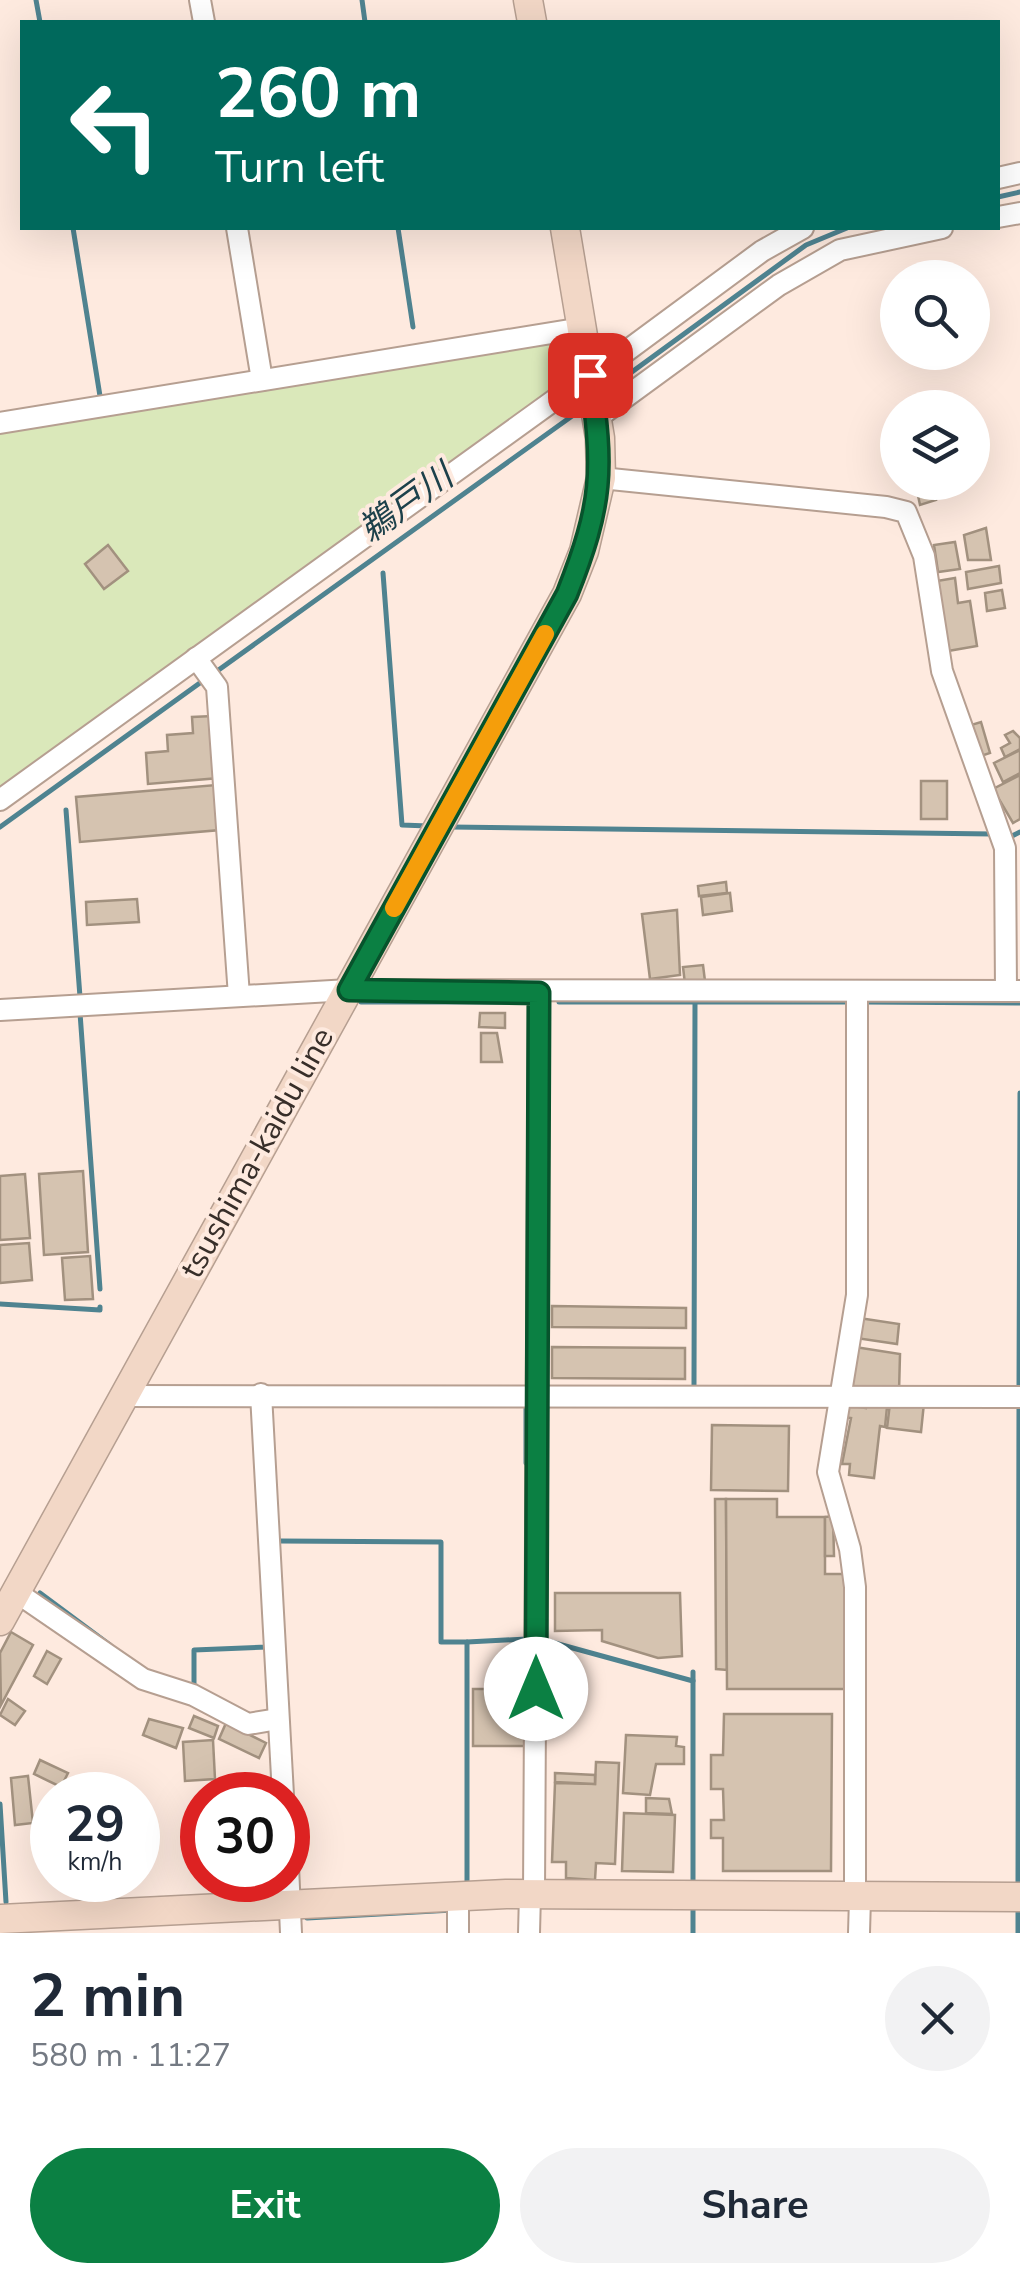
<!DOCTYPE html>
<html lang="en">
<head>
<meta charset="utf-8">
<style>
  body { margin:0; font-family:"Nunito Sans","Noto Sans JP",sans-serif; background:#f2f2f3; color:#1f2937; height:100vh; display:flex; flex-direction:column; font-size:38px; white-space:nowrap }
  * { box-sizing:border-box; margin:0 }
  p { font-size:32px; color:#747a83 }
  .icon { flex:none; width:55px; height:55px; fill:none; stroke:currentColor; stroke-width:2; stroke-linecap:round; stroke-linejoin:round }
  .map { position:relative; height:1933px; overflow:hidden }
  .side { display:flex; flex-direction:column; background:#fff; flex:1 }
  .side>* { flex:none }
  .guide { position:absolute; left:20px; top:20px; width:980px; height:210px; border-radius:0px; box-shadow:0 10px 40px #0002; background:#00695c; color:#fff; overflow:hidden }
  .fabs { position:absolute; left:880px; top:260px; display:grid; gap:20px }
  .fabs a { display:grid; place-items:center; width:110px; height:110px; border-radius:50%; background:#fff; box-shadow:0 10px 40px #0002; font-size:50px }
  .speed { position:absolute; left:30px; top:1772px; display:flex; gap:20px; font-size:50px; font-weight:700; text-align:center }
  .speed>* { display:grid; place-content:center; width:130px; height:130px; border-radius:50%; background:#fff; box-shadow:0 10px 40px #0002; line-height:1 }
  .speed small { font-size:25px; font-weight:400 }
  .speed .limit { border:15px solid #d22; background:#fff; color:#111 }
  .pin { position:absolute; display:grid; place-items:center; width:85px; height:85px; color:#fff; margin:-42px; border-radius:20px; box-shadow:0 5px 15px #0006 }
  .me { position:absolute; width:110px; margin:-55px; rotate:0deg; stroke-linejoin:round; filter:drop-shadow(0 0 8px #0008) }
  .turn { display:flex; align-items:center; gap:35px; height:210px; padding:0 30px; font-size:45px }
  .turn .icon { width:130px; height:130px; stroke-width:2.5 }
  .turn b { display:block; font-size:70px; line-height:85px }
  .round { display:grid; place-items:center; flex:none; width:105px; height:105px; border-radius:52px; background:#f2f2f3 }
  .summary { display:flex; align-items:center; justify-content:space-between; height:170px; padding:0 30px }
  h1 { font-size:60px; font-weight:700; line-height:75px }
  .primary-button { display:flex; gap:20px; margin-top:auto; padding:20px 30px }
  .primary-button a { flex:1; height:115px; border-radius:60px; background:#0b8043; color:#fff; font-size:40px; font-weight:700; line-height:115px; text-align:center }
  .primary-button a+a { background:#f2f2f3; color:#1f2937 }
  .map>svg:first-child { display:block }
  .green { fill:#dae8ba }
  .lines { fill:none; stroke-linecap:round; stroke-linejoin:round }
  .stream { stroke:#4f8390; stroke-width:5 }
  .building { fill:#d5c3b0; stroke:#a2917f; stroke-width:2.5 }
  .street-casing { stroke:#b69f91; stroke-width:24 }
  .secondary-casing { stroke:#b69f91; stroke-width:31 }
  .street { stroke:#fff; stroke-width:20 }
  .secondary { stroke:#f2d7c6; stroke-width:28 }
  .route-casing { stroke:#07532c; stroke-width:25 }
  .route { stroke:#0b8043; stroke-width:18 }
  .slow { stroke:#f59e0b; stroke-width:18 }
  .labels { text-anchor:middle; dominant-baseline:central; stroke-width:8; stroke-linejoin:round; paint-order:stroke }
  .street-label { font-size:32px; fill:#372e29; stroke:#feeadf }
  .water-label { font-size:35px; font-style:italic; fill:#1d414b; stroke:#feeadf }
</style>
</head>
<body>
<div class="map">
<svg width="1020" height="1933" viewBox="0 0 1020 1933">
  <rect width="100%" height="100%" fill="#feeadf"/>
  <path class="green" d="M 566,340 L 573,379 L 0,791 L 0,433 Z"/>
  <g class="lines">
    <g class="stream">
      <path d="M 36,0 L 40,22"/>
      <path d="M 362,0 L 365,22"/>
      <path d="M 998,197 L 1020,192"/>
      <path d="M 73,228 L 100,396"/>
      <path d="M 398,228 L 413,327"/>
      <path d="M 603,393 L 806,245 L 847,228"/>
      <path d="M 383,573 L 402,825 L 428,826"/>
      <path d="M 213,674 L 586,406"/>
      <path d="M 66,810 L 80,997"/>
      <path d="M 0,827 L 204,680"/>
      <path d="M 451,827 L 992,834"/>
      <path d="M 1012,836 L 1020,832"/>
      <path d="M 361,1002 L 520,1002"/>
      <path d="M 559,1002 L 850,1002"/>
      <path d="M 863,1002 L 1020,1003"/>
      <path d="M 80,1013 L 100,1289"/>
      <path d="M 0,1304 L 100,1310 L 100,1307"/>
      <path d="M 694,1386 L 695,1002"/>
      <path d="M 1019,1390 L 1020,1093"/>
      <path d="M 526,1404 L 526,1463"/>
      <path d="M 280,1541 L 441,1542 L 441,1642 L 467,1642 L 467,1881"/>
      <path d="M 40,1593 L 110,1645"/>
      <path d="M 467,1642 L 527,1639"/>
      <path d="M 551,1642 L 693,1681"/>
      <path d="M 190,1686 L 194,1687 L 194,1650 L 267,1647 L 267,1642"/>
      <path d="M 0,1804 L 6,1902"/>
      <path d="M 693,1882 L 693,1672"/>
      <path d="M 1018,1882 L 1019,1404"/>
      <path d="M 307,1918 L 453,1910"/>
      <path d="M 693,1933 L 693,1908"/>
      <path d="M 1018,1933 L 1018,1908"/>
    </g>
  </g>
  <g class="building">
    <path d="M 932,482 L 936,500 L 920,505 L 916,486 Z"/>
    <path d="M 986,528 L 991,560 L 968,560 L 964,535 Z"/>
    <path d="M 955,542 L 960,569 L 938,572 L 934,545 Z"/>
    <path d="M 108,545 L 128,571 L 104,589 L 85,564 Z"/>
    <path d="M 999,566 L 1001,583 L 968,589 L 966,572 Z"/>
    <path d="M 955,578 L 958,603 L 970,601 L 977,646 L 948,651 L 937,581 Z"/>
    <path d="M 1002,590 L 1005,608 L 987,611 L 985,593 Z"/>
    <path d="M 213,716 L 219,778 L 148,784 L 146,753 L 168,751 L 167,735 L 193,733 L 192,717 Z"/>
    <path d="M 981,722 L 990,753 L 981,756 L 971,725 Z"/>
    <path d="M 1013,731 L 1020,738 L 1020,749 L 1005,757 L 1001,748 L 1010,743 L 1005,735 Z"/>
    <path d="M 1020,750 L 1020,773 L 1003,782 L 994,763 Z"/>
    <path d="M 1020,775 L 1020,819 L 1013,823 L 993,789 Z"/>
    <rect x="921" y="781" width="26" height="38"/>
    <path d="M 216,785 L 220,830 L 80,842 L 76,797 Z"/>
    <path d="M 726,882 L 727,893 L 699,896 L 698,886 Z"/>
    <path d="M 730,893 L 732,911 L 703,915 L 701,897 Z"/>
    <path d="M 137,899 L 139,922 L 87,925 L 86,902 Z"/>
    <path d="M 677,910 L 680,975 L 650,979 L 642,914 Z"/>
    <path d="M 703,965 L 705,981 L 685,984 L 683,967 Z"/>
    <path d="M 480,1013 L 505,1013 L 505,1028 L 479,1027 Z"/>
    <path d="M 481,1033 L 497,1033 L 502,1062 L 481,1062 Z"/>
    <path d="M 83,1171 L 88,1252 L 44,1255 L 39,1174 Z"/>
    <path d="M 25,1174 L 30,1238 L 0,1240 L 0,1176 Z"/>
    <path d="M 29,1243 L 32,1280 L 0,1283 L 0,1245 Z"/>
    <path d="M 90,1256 L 93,1299 L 65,1300 L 62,1258 Z"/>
    <path d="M 552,1306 L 686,1308 L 686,1328 L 552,1327 Z"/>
    <path d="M 859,1318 L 899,1324 L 897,1344 L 856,1338 Z"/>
    <path d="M 552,1347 L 685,1348 L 685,1379 L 552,1378 Z"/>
    <path d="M 855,1347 L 900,1354 L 899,1392 L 849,1392 Z"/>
    <path d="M 868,1399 L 887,1407 L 885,1427 L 880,1426 L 874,1478 L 849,1475 L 850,1464 L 842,1464 L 851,1418 L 844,1417 L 847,1405 L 866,1408 Z"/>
    <path d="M 890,1403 L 924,1403 L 921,1432 L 887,1428 Z"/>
    <path d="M 712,1425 L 789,1426 L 788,1491 L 711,1490 Z"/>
    <path d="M 715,1499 L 726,1499 L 727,1670 L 716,1669 Z"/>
    <path d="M 726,1499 L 777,1499 L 777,1517 L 825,1517 L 825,1574 L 847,1574 L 847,1689 L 727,1689 Z"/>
    <path d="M 833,1516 L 834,1556 L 825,1556 L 825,1517 Z"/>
    <path d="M 555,1593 L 680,1593 L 682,1656 L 658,1658 L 602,1641 L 602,1630 L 555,1631 Z"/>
    <path d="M 11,1632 L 33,1645 L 1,1705 L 0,1653 Z"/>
    <path d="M 47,1651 L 61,1659 L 47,1684 L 34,1676 Z"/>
    <path d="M 473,1689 L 507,1689 L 507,1716 L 526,1716 L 526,1746 L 473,1746 Z"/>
    <path d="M 8,1699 L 25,1711 L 15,1725 L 0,1715 Z"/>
    <path d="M 724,1714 L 832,1714 L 831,1871 L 723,1871 L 723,1838 L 711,1838 L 711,1820 L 724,1820 L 723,1789 L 711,1789 L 711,1755 L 723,1755 Z"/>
    <path d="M 194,1716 L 218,1726 L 214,1738 L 189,1728 Z"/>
    <path d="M 149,1719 L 183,1728 L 176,1748 L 143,1735 Z"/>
    <path d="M 226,1723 L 266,1743 L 259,1758 L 219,1739 Z"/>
    <path d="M 626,1735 L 677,1737 L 676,1746 L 684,1747 L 684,1764 L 656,1764 L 650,1795 L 623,1793 Z"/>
    <path d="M 213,1740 L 215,1779 L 185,1781 L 183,1742 Z"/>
    <path d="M 40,1760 L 68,1773 L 61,1787 L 34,1774 Z"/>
    <path d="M 596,1762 L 619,1763 L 615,1864 L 596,1863 L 595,1880 L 566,1878 L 566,1862 L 552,1862 L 555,1783 L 595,1784 Z"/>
    <path d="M 555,1773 L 595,1775 L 595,1784 L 555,1782 Z"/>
    <path d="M 28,1776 L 33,1823 L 15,1825 L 11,1778 Z"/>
    <path d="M 646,1798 L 669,1799 L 672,1814 L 646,1813 Z"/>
    <path d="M 624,1813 L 675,1815 L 673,1872 L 622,1871 Z"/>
  </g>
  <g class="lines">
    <g class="street-casing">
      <g id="street">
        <path d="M 200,0 L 204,22"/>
        <path d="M 998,178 L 1020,173"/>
        <path d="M 998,217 L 1020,213"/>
        <path d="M 237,228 L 262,380"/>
        <path d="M 590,378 L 762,251 L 803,228"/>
        <path d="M 597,418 L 779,285 L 840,250 L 942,228"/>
        <path d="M 0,423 L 582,328"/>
        <path d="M 601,478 L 886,507 L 906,512 L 924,556 L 942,671 L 1005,848 L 1006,991"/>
        <path d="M 196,658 L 217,687 L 239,996"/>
        <path d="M 0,800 L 589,375"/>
        <path d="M 0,1010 L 349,990 L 1020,991"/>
        <path d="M 261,1394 L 283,1795"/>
        <path d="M 124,1396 L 1020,1397"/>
        <path d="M 16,1592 L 143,1679 L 193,1695 L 248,1724 L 278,1719"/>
        <path d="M 288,1866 L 291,1933"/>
        <path d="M 534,1894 L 539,993"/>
        <path d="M 855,1898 L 855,1587 L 850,1549 L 828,1472 L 857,1295 L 857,992"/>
        <path d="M 458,1933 L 458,1896"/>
        <path d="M 529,1933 L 530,1894"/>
        <path d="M 859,1933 L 860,1898"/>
      </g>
    </g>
    <g class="secondary-casing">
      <g id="secondary">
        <path d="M 528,0 L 532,22"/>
        <path d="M 0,1621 L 567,594 L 584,551 L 601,478 L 600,438 L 565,228"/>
        <path d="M 0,1919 L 506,1894 L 1020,1897"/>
      </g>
    </g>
    <use href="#street" class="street"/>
    <use href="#secondary" class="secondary"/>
  </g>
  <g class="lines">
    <g class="route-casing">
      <path id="route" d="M 536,1689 L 539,993 L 349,990 L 567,594 C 603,503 604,470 590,375"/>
    </g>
    <use href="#route" class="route"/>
    <path class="slow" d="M 394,908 L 545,634"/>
  </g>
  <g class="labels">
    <g class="street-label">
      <text transform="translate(257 1153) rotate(-61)">tsushima-kaidu line</text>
    </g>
    <g class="water-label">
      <text transform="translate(406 503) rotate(-36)">鵜戸川</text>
    </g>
  </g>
</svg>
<div class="fabs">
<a><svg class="icon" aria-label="search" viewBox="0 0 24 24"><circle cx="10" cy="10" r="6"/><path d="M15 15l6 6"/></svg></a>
<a><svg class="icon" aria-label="layers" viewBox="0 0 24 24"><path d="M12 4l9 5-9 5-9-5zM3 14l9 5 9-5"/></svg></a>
</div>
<div class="speed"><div>29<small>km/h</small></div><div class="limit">30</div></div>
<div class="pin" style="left:590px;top:375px;background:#d93025"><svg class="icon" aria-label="arrive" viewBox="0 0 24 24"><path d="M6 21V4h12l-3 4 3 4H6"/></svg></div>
<svg class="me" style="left:536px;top:1689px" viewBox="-20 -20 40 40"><circle r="19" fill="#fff"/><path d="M0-13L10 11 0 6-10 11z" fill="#0b8043"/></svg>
<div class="guide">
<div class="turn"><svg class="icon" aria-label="left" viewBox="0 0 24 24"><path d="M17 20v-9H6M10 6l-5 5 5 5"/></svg><div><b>260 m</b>Turn left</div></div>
</div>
</div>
<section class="side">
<div class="summary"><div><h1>2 min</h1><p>580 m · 11:27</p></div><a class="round"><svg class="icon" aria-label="close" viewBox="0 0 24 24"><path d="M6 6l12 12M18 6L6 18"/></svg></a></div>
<div class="primary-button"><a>Exit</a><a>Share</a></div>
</section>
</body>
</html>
